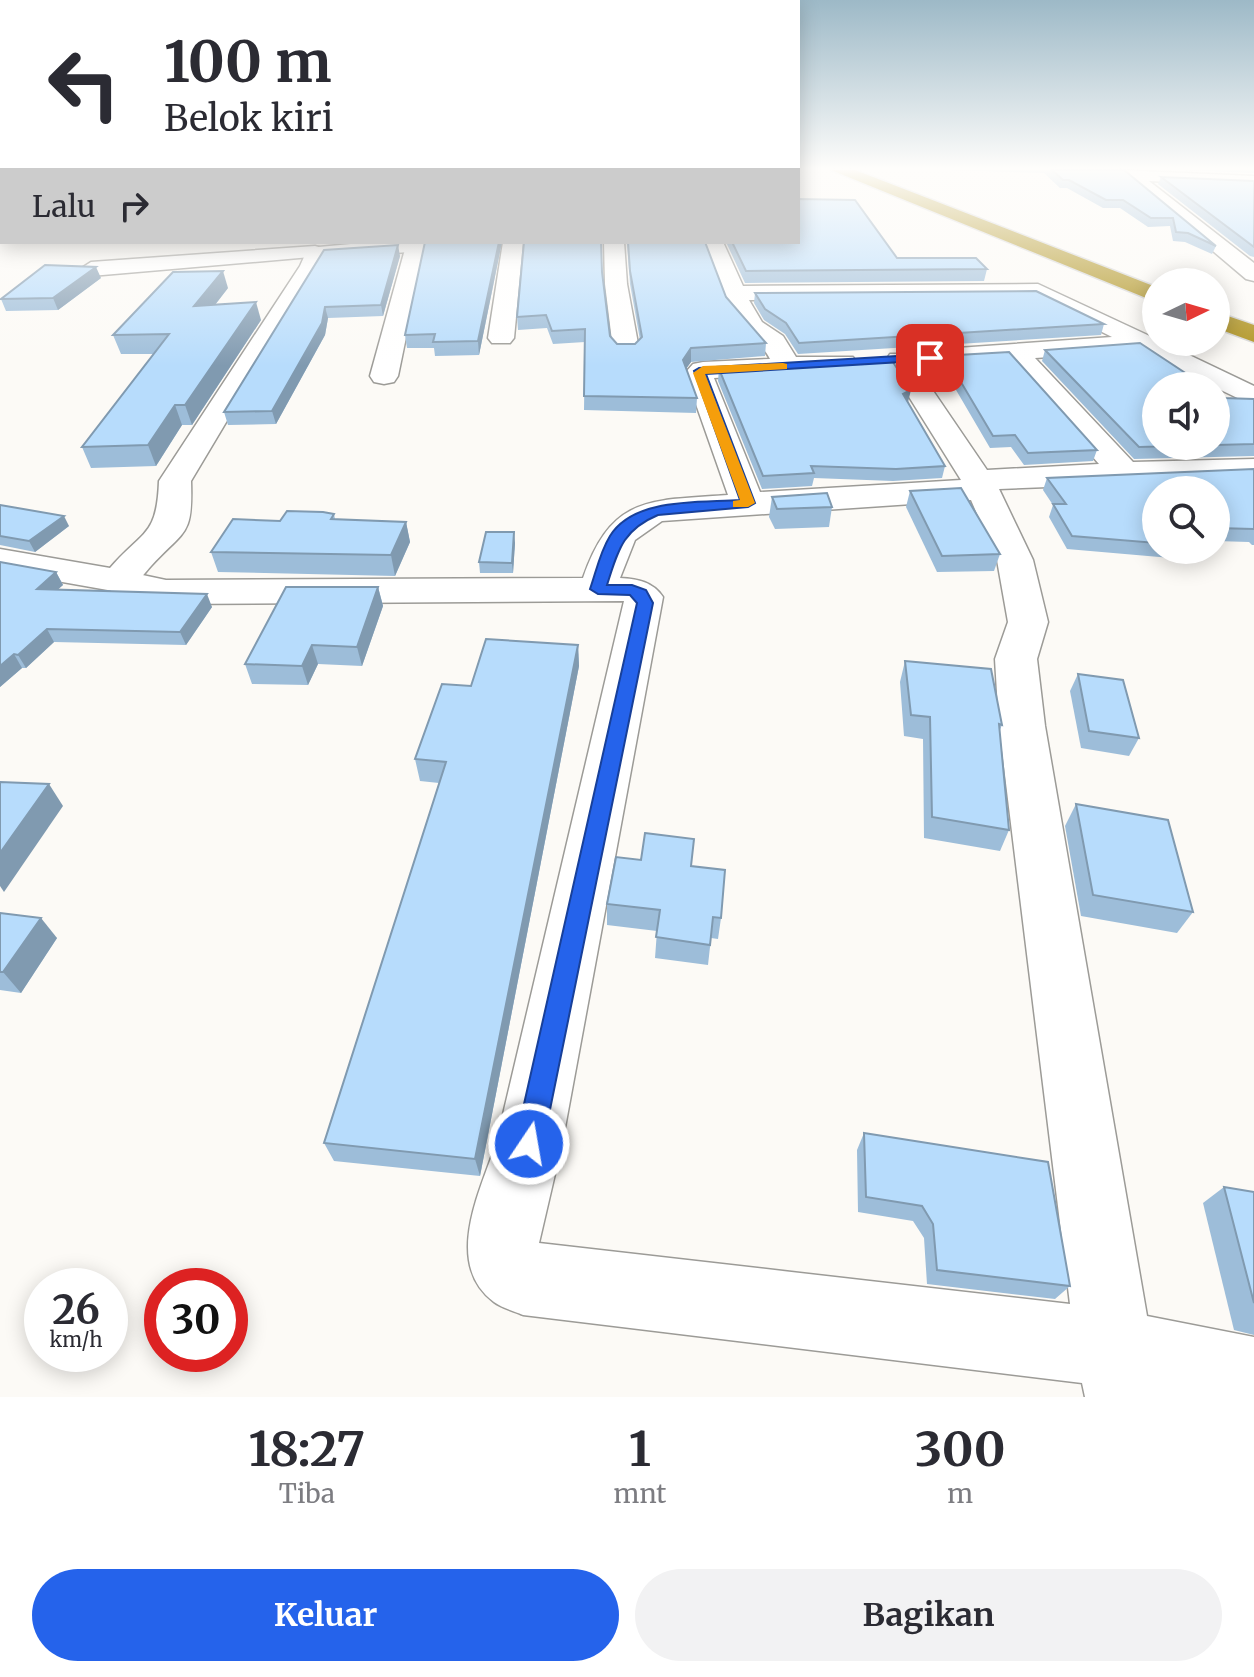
<!DOCTYPE html>
<html lang="id">
<head>
<meta charset="utf-8">
<style>
  body { margin:0; font-family:Merriweather,serif; background:#f2f2f3; color:#2b2b33; height:100vh; display:flex; flex-direction:column; font-size:30px; white-space:nowrap }
  * { box-sizing:border-box; margin:0 }
  p { font-size:26px; color:#7c7c81 }
  .icon { flex:none; width:44px; height:44px; fill:none; stroke:currentColor; stroke-width:2; stroke-linecap:round; stroke-linejoin:round }
  .map { position:relative; height:1397px; overflow:hidden }
  .sheet { display:flex; flex-direction:column; background:#fff; flex:1 }
  .sheet>* { flex:none }
  .banner { position:absolute; left:0px; top:0px; width:800px; height:244px; box-shadow:0 4px 20px #0003; background:#fff; color:#2b2b33; overflow:hidden }
  .needle { width:52px; rotate:85deg }
  .controls { position:absolute; left:1142px; top:268px; display:grid; gap:16px }
  .controls a { display:grid; place-items:center; width:88px; height:88px; border-radius:50%; background:#fff; box-shadow:0 4px 20px #0003; font-size:40px }
  .speed { position:absolute; left:24px; top:1268px; display:flex; gap:16px; font-size:40px; font-weight:700; text-align:center }
  .speed>* { display:grid; place-content:center; width:104px; height:104px; border-radius:50%; background:#fff; box-shadow:0 4px 20px #0003; line-height:1 }
  .speed small { font-size:20px; font-weight:400 }
  .speed .limit { border:12px solid #d22; background:#fff; color:#111 }
  .pin { position:absolute; display:grid; place-items:center; width:68px; height:68px; color:#fff; margin:-34px; border-radius:16px; box-shadow:0 4px 12px #0006 }
  .me { position:absolute; width:88px; margin:-44px; rotate:12deg; stroke-linejoin:round; filter:drop-shadow(0 0 6px #0008) }
  .turn { display:flex; align-items:center; gap:28px; height:168px; padding:0 32px; font-size:36px }
  .turn .icon { width:104px; height:104px; stroke-width:2.5 }
  .turn b { display:block; font-size:56px; line-height:68px }
  .then { display:flex; align-items:center; height:76px; padding:0 32px; background:#0003; gap:16px; font-size:30px }
  .eta { display:flex; justify-content:space-evenly; align-items:center; height:136px; text-align:center }
  .eta b { font-size:48px; font-weight:700; line-height:56px }
  .cta { display:flex; gap:16px; margin-top:auto; padding:16px 32px }
  .cta a { flex:1; height:92px; border-radius:48px; background:#2563eb; color:#fff; font-size:32px; font-weight:700; line-height:92px; text-align:center }
  .cta a+a { background:#f2f2f3; color:#2b2b33 }
  .map>svg:first-child { display:block }
  .lines { fill:none; stroke-linecap:round; stroke-linejoin:round }
  .street-casing { stroke:#9c9b97; stroke-width:3 }
  .secondary-casing { stroke:#9c9b97; stroke-width:3 }
  .highway-casing { stroke:#d6d6d6; stroke-width:3 }
  .street { fill:#fff; fill-rule:evenodd }
  .secondary { fill:#fff; fill-rule:evenodd }
  .highway { fill:#ad9019; fill-rule:evenodd }
  .wall { fill:#9dbdd9 }
  .shaded-wall { fill:#809ab0 }
  .building { fill:#b7dcfc; stroke:#809ab0; stroke-width:2 }
  .route { fill:#2563eb; stroke:#184099; stroke-width:2 }
  .slow { fill:#f59e0b }
</style>
</head>
<body>
<div class="map">
<svg width="1254" height="1397" viewBox="0 0 1254 1397">
  <rect width="100%" height="100%" fill="#fcfaf6"/>
  <g class="lines">
    <g class="street-casing">
      <g id="street">
        <path d="M 1117,170 L 1254,176 L 1254,186 L 1149,181 L 1254,263 L 1254,281 L 1246,279 Z"/>
        <path d="M 407,242 L 423,242 L 425,245 L 398,376 L 394,382 L 384,384 L 374,382 L 370,376 Z"/>
        <path d="M 503,242 L 523,242 L 514,338 L 510,343 L 492,343 L 488,338 Z"/>
        <path d="M 604,242 L 624,242 L 627,284 L 639,349 L 635,355 L 617,355 L 613,349 L 605,284 Z"/>
        <path d="M 703,242 L 723,242 L 743,286 L 1038,284 L 1156,339 L 1156,342 L 1162,342 L 1254,386 L 1254,406 L 1140,351 L 1035,358 L 1133,462 L 1254,459 L 1254,479 L 999,489 L 1033,560 L 1048,622 L 1037,659 L 1045,726 L 1147,1316 L 1254,1337 L 1254,1397 L 1085,1397 L 1082,1383 L 523,1315 C 514,1311 502,1308 494,1302 C 443,1264 480,1191 496,1144 L 624,601 L 166,604 C 146,602 112,598 100,581 L 106,573 L 119,570 L 166,580 L 583,578 C 612,494 651,501 728,495 L 685,373 L 693,364 L 703,362 L 770,359 C 761,341 744,334 733,317 C 719,296 712,266 703,242 ZM 1034,298 L 1112,337 L 929,350 L 920,352 L 916,358 L 920,364 L 929,366 L 1007,359 L 1099,464 L 987,470 L 908,354 L 890,354 L 886,360 L 961,480 L 760,492 L 714,378 L 844,371 L 853,369 L 857,363 L 853,357 L 796,357 L 783,336 L 762,322 L 749,300 ZM 971,500 L 997,560 L 1008,622 L 995,659 L 999,726 L 1070,1304 L 539,1243 L 562,1144 L 663,597 C 653,582 638,579 620,578 L 635,540 L 662,521 Z"/>
        <path d="M 315,246 L 322,248 L 325,252 L 322,256 L 91,276 L 80,269 L 91,262 Z"/>
      </g>
    </g>
    <g class="secondary-casing">
      <path id="secondary" d="M 372,242 L 476,242 L 466,248 L 324,258 L 191,481 C 193,537 185,529 151,566 C 140,578 136,588 119,592 L 0,571 L 0,549 L 110,568 C 143,530 157,537 159,481 L 300,266 L 308,248 Z"/>
    </g>
    <g class="highway-casing">
      <g id="highway">
        <path d="M 831,170 L 855,170 L 1156,287 L 1156,302 Z"/>
        <path d="M 1216,312 L 1254,325 L 1254,342 L 1216,328 Z"/>
      </g>
    </g>
    <use href="#street" class="street"/>
    <use href="#secondary" class="secondary"/>
    <use href="#highway" class="highway"/>
  </g>
  <g class="wall">
    <path d="M 948,170 L 1124,170 L 1216,246 L 1212,254 L 1185,242 L 1173,241 L 1170,226 L 1148,227 L 1120,208 L 1103,208 L 1067,188 L 1060,188 L 1044,173 Z"/>
    <path d="M 1184,170 L 1254,170 L 1254,173 Z"/>
    <path d="M 1161,177 L 1254,181 L 1254,257 L 1250,256 L 1158,184 Z"/>
    <path d="M 502,242 L 479,355 L 435,356 L 434,348 L 407,348 L 405,335 Z"/>
    <path d="M 627,242 L 705,242 L 726,297 L 766,343 L 765,356 L 691,362 L 686,369 L 697,398 L 696,413 L 584,410 L 585,342 L 553,344 L 547,328 L 518,330 L 517,317 L 602,272 L 610,336 L 617,344 L 635,344 L 640,340 L 630,284 Z"/>
    <path d="M 726,242 L 798,242 L 897,258 L 987,269 L 984,281 L 745,283 Z"/>
    <path d="M 324,250 L 400,256 L 383,316 L 328,318 L 325,335 L 276,424 L 228,425 L 224,412 Z"/>
    <path d="M 101,278 L 58,310 L 6,311 L 1,299 Z"/>
    <path d="M 228,288 L 215,305 L 261,320 L 192,425 L 182,425 L 156,466 L 91,468 L 82,447 L 154,354 L 121,354 L 113,335 Z"/>
    <path d="M 755,293 L 1104,324 L 1101,335 L 798,354 L 785,334 L 764,320 L 754,303 Z"/>
    <path d="M 1045,350 L 1156,446 L 1216,446 L 1216,393 L 1223,398 L 1254,399 L 1254,456 L 1134,459 L 1042,361 Z"/>
    <path d="M 1009,352 L 1097,450 L 1093,461 L 1024,465 L 1011,447 L 990,448 L 949,378 L 934,387 L 921,368 L 924,357 Z"/>
    <path d="M 719,369 L 908,402 L 945,466 L 942,478 L 893,481 L 814,478 L 812,486 L 762,489 L 718,381 Z"/>
    <path d="M 1254,469 L 1254,545 L 1252,545 L 1249,542 L 1216,541 L 1216,490 L 1156,490 L 1156,550 L 1175,550 L 1171,558 L 1067,549 L 1049,517 L 1053,505 L 1043,490 L 1047,478 Z"/>
    <path d="M 910,491 L 1000,554 L 994,571 L 937,572 L 906,507 Z"/>
    <path d="M 772,497 L 832,507 L 829,527 L 775,529 L 769,517 Z"/>
    <path d="M 0,505 L 69,526 L 35,552 L 0,545 Z"/>
    <path d="M 334,514 L 335,519 L 406,522 L 410,542 L 395,576 L 218,572 L 211,552 Z"/>
    <path d="M 515,543 L 513,573 L 480,573 L 479,562 Z"/>
    <path d="M 0,562 L 56,572 L 63,585 L 58,589 L 212,607 L 186,645 L 54,642 L 26,668 L 22,668 L 0,687 Z"/>
    <path d="M 378,587 L 383,606 L 362,666 L 318,664 L 308,685 L 252,684 L 245,664 Z"/>
    <path d="M 578,645 L 579,666 L 480,1176 L 334,1161 L 324,1143 L 439,783 L 420,781 L 415,759 L 471,686 Z"/>
    <path d="M 905,661 L 1002,725 L 999,732 L 1009,830 L 1000,851 L 924,838 L 923,739 L 904,736 L 900,682 Z"/>
    <path d="M 1078,674 L 1139,738 L 1129,756 L 1081,748 L 1070,691 Z"/>
    <path d="M 1076,804 L 1193,912 L 1177,933 L 1081,916 L 1065,826 Z"/>
    <path d="M 692,866 L 721,918 L 718,939 L 711,938 L 708,965 L 655,958 L 657,931 L 607,925 L 607,904 Z"/>
    <path d="M 0,913 L 57,938 L 21,993 L 0,990 Z"/>
    <path d="M 864,1133 L 1070,1286 L 1055,1299 L 927,1284 L 924,1238 L 913,1221 L 858,1212 L 857,1150 Z"/>
    <path d="M 1224,1187 L 1254,1192 L 1254,1335 L 1234,1330 L 1203,1203 Z"/>
  </g>
  <g class="shaded-wall">
    <path d="M 499,242 L 502,242 L 479,355 L 478,341 Z"/>
    <path d="M 398,245 L 400,256 L 383,316 L 381,305 Z"/>
    <path d="M 96,267 L 101,278 L 58,310 L 53,298 Z"/>
    <path d="M 223,271 L 228,288 L 200,324 L 194,306 Z"/>
    <path d="M 256,302 L 261,320 L 192,425 L 185,405 Z"/>
    <path d="M 325,307 L 328,318 L 325,335 L 276,424 L 272,411 Z"/>
    <path d="M 691,348 L 691,362 L 682,374 L 683,360 Z"/>
    <path d="M 952,367 L 949,378 L 934,387 L 937,376 Z"/>
    <path d="M 911,390 L 908,402 L 903,394 Z"/>
    <path d="M 175,405 L 182,425 L 156,466 L 148,445 Z"/>
    <path d="M 64,516 L 69,526 L 35,552 L 29,541 Z"/>
    <path d="M 406,522 L 410,542 L 395,576 L 391,555 Z"/>
    <path d="M 514,532 L 515,543 L 513,573 L 512,563 Z"/>
    <path d="M 56,572 L 63,585 L 44,602 L 37,589 Z"/>
    <path d="M 378,587 L 383,606 L 362,666 L 357,647 Z"/>
    <path d="M 207,594 L 212,607 L 186,645 L 180,632 Z"/>
    <path d="M 47,629 L 54,642 L 26,668 L 18,655 Z"/>
    <path d="M 312,645 L 318,664 L 308,685 L 302,666 Z"/>
    <path d="M 578,645 L 579,666 L 480,1176 L 475,1159 Z"/>
    <path d="M 14,654 L 22,668 L 0,687 L 0,666 Z"/>
    <path d="M 49,784 L 63,806 L 4,892 L 0,886 L 0,853 Z"/>
    <path d="M 41,918 L 57,938 L 21,993 L 3,972 Z"/>
  </g>
  <g class="building">
    <path d="M 1,170 L 2,205 L 0,205 L 0,182 Z"/>
    <path d="M 1052,170 L 1124,170 L 1216,246 L 1188,233 L 1176,232 L 1173,218 L 1151,218 L 1123,200 L 1106,200 L 1069,180 L 1063,180 Z"/>
    <path d="M 1161,177 L 1254,181 L 1254,247 Z"/>
    <path d="M 798,199 L 855,200 L 897,258 L 976,258 L 987,269 L 746,271 L 732,242 L 798,242 Z"/>
    <path d="M 425,242 L 499,242 L 478,341 L 433,342 L 435,334 L 405,335 Z"/>
    <path d="M 524,242 L 601,242 L 602,272 L 610,336 L 617,344 L 635,344 L 642,337 L 630,271 L 628,242 L 705,242 L 726,297 L 766,343 L 691,348 L 683,360 L 697,398 L 584,396 L 585,329 L 552,331 L 546,315 L 517,317 Z"/>
    <path d="M 398,245 L 381,305 L 325,307 L 322,323 L 272,411 L 224,412 L 324,250 Z"/>
    <path d="M 45,265 L 96,267 L 53,298 L 1,299 Z"/>
    <path d="M 223,271 L 194,306 L 256,302 L 185,405 L 175,405 L 148,445 L 82,447 L 169,334 L 113,335 L 173,272 Z"/>
    <path d="M 1036,291 L 1104,324 L 799,343 L 786,323 L 765,309 L 755,293 Z"/>
    <path d="M 1140,343 L 1205,386 L 1156,386 L 1156,446 L 1175,446 L 1139,447 L 1045,350 Z"/>
    <path d="M 1009,352 L 1097,450 L 1028,453 L 1015,435 L 993,436 L 952,367 L 937,376 L 924,357 Z"/>
    <path d="M 891,359 L 911,390 L 903,394 L 945,466 L 896,469 L 811,466 L 814,473 L 763,476 L 719,369 Z"/>
    <path d="M 1216,393 L 1223,398 L 1254,399 L 1254,444 L 1216,445 Z"/>
    <path d="M 1254,469 L 1254,529 L 1216,528 L 1216,490 L 1156,490 L 1156,543 L 1072,536 L 1053,504 L 1066,504 L 1047,478 Z"/>
    <path d="M 961,488 L 1000,554 L 942,556 L 910,491 Z"/>
    <path d="M 827,493 L 832,507 L 777,509 L 772,497 Z"/>
    <path d="M 0,505 L 64,516 L 29,541 L 0,536 Z"/>
    <path d="M 287,511 L 323,512 L 334,514 L 331,519 L 406,522 L 391,555 L 211,552 L 233,519 L 280,521 Z"/>
    <path d="M 486,532 L 514,532 L 512,563 L 479,562 Z"/>
    <path d="M 0,562 L 56,572 L 37,589 L 207,594 L 180,632 L 47,629 L 18,655 L 14,654 L 0,666 Z"/>
    <path d="M 286,587 L 378,587 L 357,647 L 312,645 L 302,666 L 245,664 Z"/>
    <path d="M 486,639 L 578,645 L 475,1159 L 324,1143 L 446,762 L 415,759 L 442,684 L 471,686 Z"/>
    <path d="M 905,661 L 991,669 L 1002,725 L 999,724 L 1009,830 L 932,817 L 930,717 L 911,715 Z"/>
    <path d="M 1078,674 L 1123,680 L 1139,738 L 1089,731 Z"/>
    <path d="M 0,782 L 49,784 L 0,853 Z"/>
    <path d="M 1076,804 L 1168,820 L 1193,912 L 1093,895 Z"/>
    <path d="M 645,833 L 694,839 L 691,866 L 725,870 L 721,918 L 713,917 L 710,945 L 656,937 L 660,910 L 607,904 L 616,857 L 641,860 Z"/>
    <path d="M 0,913 L 41,918 L 3,972 L 0,972 Z"/>
    <path d="M 864,1133 L 1048,1162 L 1070,1286 L 937,1270 L 933,1224 L 922,1206 L 866,1197 Z"/>
    <path d="M 1224,1187 L 1254,1192 L 1254,1303 Z"/>
  </g>
  <linearGradient id="sky" x2="0" y2="1"><stop stop-color="#9db9c7"/><stop offset="0.46" stop-color="#fefdfb"/><stop offset="1" stop-color="#fefdfb" stop-opacity="0"/></linearGradient>
  <rect width="1254" height="366" fill="url(#sky)"/>
  <path class="route" d="M 930,354 L 934,355 L 934,360 L 706,374 L 755,503 L 748,507 L 658,515 C 622,530 618,551 607,585 L 632,585 L 646,590 L 653,603 L 543,1144 L 539,1153 L 529,1157 L 519,1153 L 515,1144 L 637,603 L 630,595 L 598,594 L 590,589 C 596,572 600,552 610,536 C 634,497 700,503 740,500 L 694,371 L 699,368 Z"/>
  <path class="slow" d="M 783,363 L 787,364 L 787,369 L 705,374 L 755,503 L 748,507 L 733,507 L 733,501 L 740,500 L 693,373 L 703,366 Z"/>
</svg>
<div class="controls">
<a><svg class="needle" viewBox="-14 -14 28 28"><path d="M0-13l5 13h-10z" fill="#e53935"/><path d="M0 13l5-13h-10z" fill="#7c7c81"/></svg></a>
<a><svg class="icon" aria-label="sound" viewBox="0 0 24 24"><path d="M4 9h4l5-4v14l-5-4H4zM17 9q2 3 0 6"/></svg></a>
<a><svg class="icon" aria-label="search" viewBox="0 0 24 24"><circle cx="10" cy="10" r="6"/><path d="M15 15l6 6"/></svg></a>
</div>
<div class="speed"><div>26<small>km/h</small></div><div class="limit">30</div></div>
<div class="pin" style="left:930px;top:358px;background:#d93025"><svg class="icon" aria-label="arrive" viewBox="0 0 24 24"><path d="M6 21V4h12l-3 4 3 4H6"/></svg></div>
<svg class="me" style="left:529px;top:1144px" viewBox="-20 -20 40 40"><circle r="17" fill="#2563eb" stroke="#fff" stroke-width="3"/><path d="M0-11L8 9 0 5-8 9z" fill="#fff"/></svg>
<div class="banner">
<div class="turn"><svg class="icon" aria-label="left" viewBox="0 0 24 24"><path d="M17 20v-9H6M10 6l-5 5 5 5"/></svg><div><b>100 m</b>Belok kiri</div></div>
<div class="then">Lalu<svg class="icon" aria-label="right" viewBox="0 0 24 24"><path d="M7 20v-9h11M14 6l5 5-5 5"/></svg></div>
</div>
</div>
<section class="sheet">
<div class="eta">
<div><b>18:27</b><p>Tiba</p></div>
<div><b>1</b><p>mnt</p></div>
<div><b>300</b><p>m</p></div>
</div>
<div class="cta"><a>Keluar</a><a>Bagikan</a></div>
</section>
</body>
</html>
